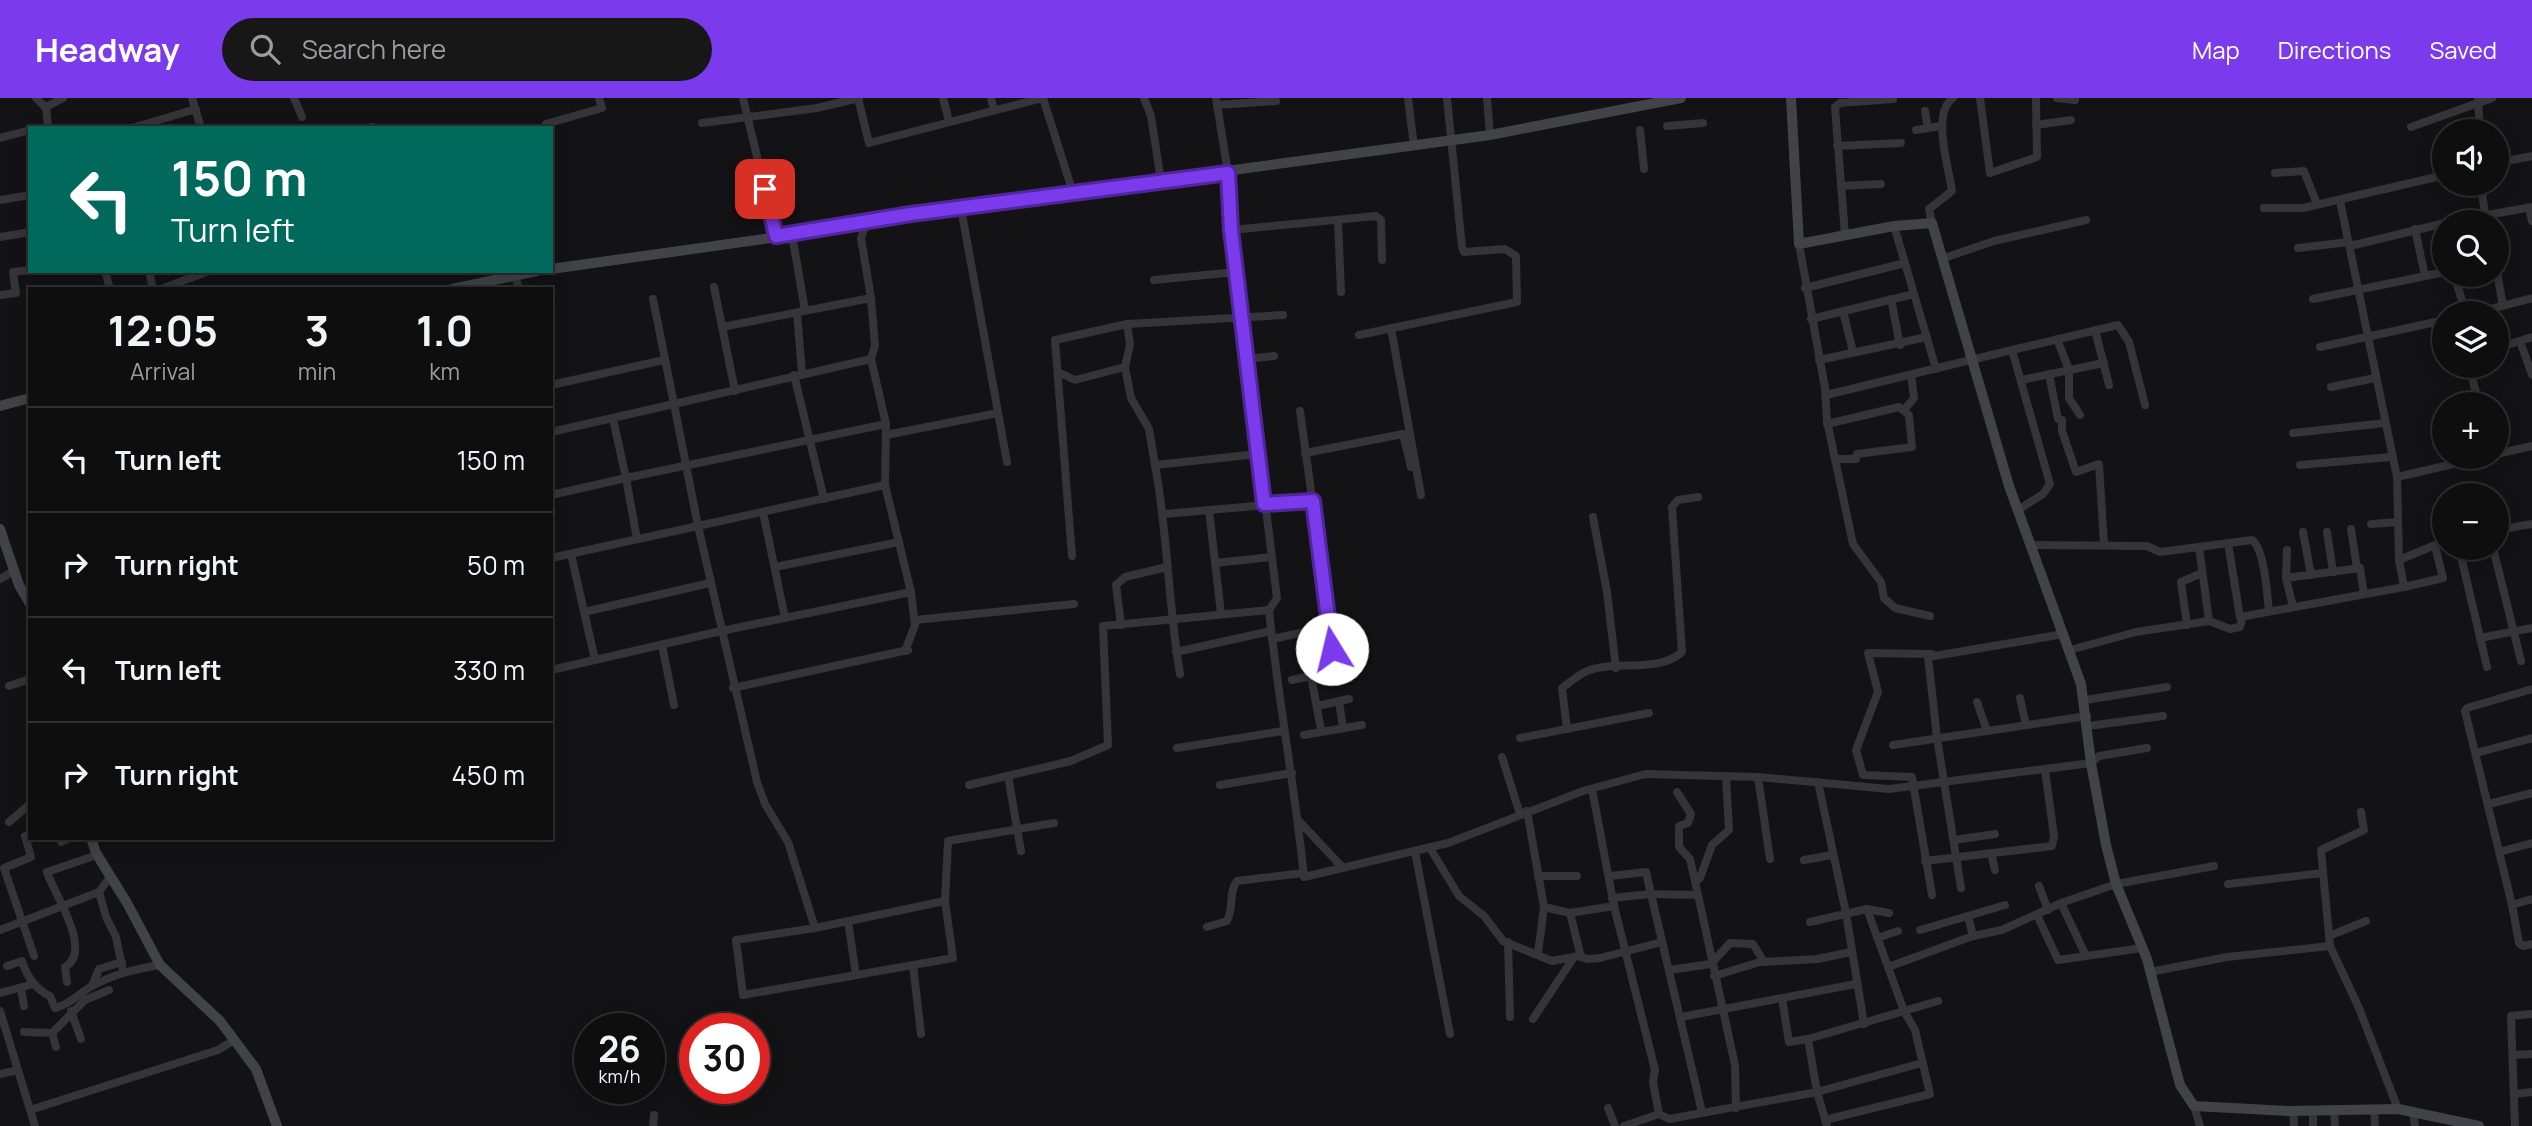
<!DOCTYPE html>
<html lang="en">
<head>
<meta charset="utf-8">
<style>
  body { margin:0; font-family:Manrope,sans-serif; background:#171718; color:#f1f3f6; height:100vh; display:flex; flex-direction:column; font-size:26px; white-space:nowrap }
  * { box-sizing:border-box; margin:0 }
  p { font-size:23px; color:#9b9c9e }
  .icon { flex:none; width:38px; height:38px; fill:none; stroke:currentColor; stroke-width:2; stroke-linecap:round; stroke-linejoin:round }
  .map { position:relative; flex:1; overflow:hidden }
  .sheet { position:absolute; left:28px; top:189px; width:525px; height:553px; display:flex; flex-direction:column; background:#0e0e0f; border-radius:0px; box-shadow:0 4px 18px #0003,0 0 0 2px #2e2e2f }
  .sheet>* { flex:none }
  .top-card { position:absolute; left:28px; top:28px; width:525px; height:147px; border-radius:0px; box-shadow:0 4px 18px #0003,0 0 0 2px #2e2e2f; background:#00695c; color:#fff; overflow:hidden }
  .buttons { position:absolute; left:2432px; top:21px; display:grid; gap:14px }
  .buttons a { display:grid; place-items:center; width:77px; height:77px; border-radius:50%; background:#0e0e0f; box-shadow:0 4px 18px #0003,0 0 0 2px #2e2e2f; font-size:35px }
  .speed { position:absolute; left:574px; top:915px; display:flex; gap:14px; font-size:35px; font-weight:700; text-align:center }
  .speed>* { display:grid; place-content:center; width:91px; height:91px; border-radius:50%; background:#0e0e0f; box-shadow:0 4px 18px #0003,0 0 0 2px #2e2e2f; line-height:1 }
  .speed small { font-size:18px; font-weight:400 }
  .speed .limit { border:10px solid #d22; background:#fff; color:#111 }
  .pin { position:absolute; display:grid; place-items:center; width:60px; height:60px; color:#fff; margin:-30px; border-radius:14px; box-shadow:0 4px 10px #0006 }
  .me { position:absolute; width:77px; margin:-38px; rotate:351deg; stroke-linejoin:round; filter:drop-shadow(0 0 5px #0008) }
  .turn { display:flex; align-items:center; gap:24px; height:147px; padding:0 28px; font-size:32px }
  .turn .icon { width:91px; height:91px; stroke-width:2.5 }
  .turn b { display:block; font-size:49px; line-height:60px }
  .eta { display:flex; justify-content:space-evenly; align-items:center; height:119px; text-align:center }
  .eta b { font-size:42px; font-weight:700; line-height:49px }
  ul { padding:0; list-style:none }
  li { display:flex; align-items:center; gap:21px; height:105px; padding:0 28px; border-top:2px solid #2e2e2f }
  li div { flex:1 }
  li b { display:block; font-size:26px }
  li em { font-style:normal }
  header { display:flex; align-items:center; gap:42px; box-sizing:border-box; height:98px; padding:0 35px; background:#7c3aed; color:#fff }
  header strong { font-size:33px }
  nav { display:flex; gap:38px; margin-inline-start:auto; font-size:24px }
  .search { width:490px; height:63px; background:#171718; display:flex; align-items:center; gap:18px; box-sizing:border-box; padding:0 24px; border-radius:38px; color:#9b9c9e; font-size:26px }
  .map>svg:first-child { display:block }
  .lines { fill:none; stroke-linecap:round; stroke-linejoin:round }
  .street { stroke:#343439; stroke-width:8 }
  .secondary { stroke:#424349; stroke-width:10 }
  .route-casing { stroke:#51269a; stroke-width:18 }
  .route { stroke:#7c3aed; stroke-width:12 }
</style>
</head>
<body>
<header>
<strong>Headway</strong>
<div class="search"><svg class="icon" aria-label="search" viewBox="0 0 24 24"><circle cx="10" cy="10" r="6"/><path d="M15 15l6 6"/></svg>Search here</div>
<nav><a>Map</a><a>Directions</a><a>Saved</a></nav>
</header>
<div class="map">
<svg width="2532" height="1028" viewBox="0 0 2532 1028">
  <rect width="100%" height="100%" fill="#131214"/>
  <g class="lines">
    <g class="street">
      <path d="M 36,0 L 46,10"/>
      <path d="M 192,0 L 201,30"/>
      <path d="M 294,0 L 302,19"/>
      <path d="M 743,0 L 776,138"/>
      <path d="M 858,0 L 869,45 L 1043,0 L 1073,95"/>
      <path d="M 943,0 L 949,23"/>
      <path d="M 991,0 L 994,12"/>
      <path d="M 1144,0 L 1151,18 L 1161,83"/>
      <path d="M 1408,0 L 1414,48"/>
      <path d="M 1487,0 L 1490,37"/>
      <path d="M 1980,0 L 1990,75 L 2037,59 L 2036,0"/>
      <path d="M 2057,0 L 2075,2"/>
      <path d="M 2478,0 L 2480,33"/>
      <path d="M 1217,7 L 1276,3"/>
      <path d="M 1925,13 L 1928,30"/>
      <path d="M 702,25 L 817,10 L 859,0"/>
      <path d="M 546,26 L 602,10 L 599,0"/>
      <path d="M 2036,27 L 2071,22"/>
      <path d="M 1667,28 L 1703,25"/>
      <path d="M 2411,29 L 2492,0"/>
      <path d="M 48,30 L 46,9 L 63,0"/>
      <path d="M 132,30 L 196,11"/>
      <path d="M 367,30 L 372,29"/>
      <path d="M 1640,32 L 1644,71"/>
      <path d="M 1916,32 L 1941,28"/>
      <path d="M 0,40 L 30,32"/>
      <path d="M 1837,48 L 1901,45"/>
      <path d="M 2497,65 L 2532,58"/>
      <path d="M 2275,75 L 2304,73 L 2317,106"/>
      <path d="M 2481,86 L 2486,124"/>
      <path d="M 1841,88 L 1881,86"/>
      <path d="M 0,102 L 30,97"/>
      <path d="M 961,110 L 1007,364"/>
      <path d="M 2264,110 L 2303,110 L 2445,77"/>
      <path d="M 2529,110 L 2532,123"/>
      <path d="M 1338,122 L 1341,194"/>
      <path d="M 867,123 L 861,140 L 871,200"/>
      <path d="M 2448,124 L 2532,109"/>
      <path d="M 1932,125 L 1929,111 L 1952,93 C 1949,70 1931,15 1953,0"/>
      <path d="M 2415,131 L 2425,178"/>
      <path d="M 1231,132 L 1376,118 L 1381,122 L 1382,162"/>
      <path d="M 792,137 L 805,212"/>
      <path d="M 1845,137 L 1835,9 L 1840,5 L 1893,1"/>
      <path d="M 0,139 L 30,134"/>
      <path d="M 1799,146 L 1825,290 L 1827,323 L 1853,446 L 1881,484 L 1884,500 L 1895,510 L 1930,518"/>
      <path d="M 2350,148 L 2445,125"/>
      <path d="M 2298,150 L 2349,144"/>
      <path d="M 1944,160 L 1994,143 L 2086,122"/>
      <path d="M 1905,165 L 1936,271"/>
      <path d="M 105,173 L 110,191"/>
      <path d="M 149,173 L 153,191"/>
      <path d="M 2497,174 L 2503,208"/>
      <path d="M 515,176 L 519,191"/>
      <path d="M 2454,177 L 2466,215"/>
      <path d="M 1154,182 L 1236,174"/>
      <path d="M 714,189 L 735,293"/>
      <path d="M 1805,190 L 1905,165 L 1894,128"/>
      <path d="M 161,191 L 209,173"/>
      <path d="M 0,197 L 16,195 L 13,174 L 30,172"/>
      <path d="M 1891,201 L 1900,247"/>
      <path d="M 2313,201 L 2445,174"/>
      <path d="M 1843,213 L 1853,254"/>
      <path d="M 797,214 L 802,276"/>
      <path d="M 2475,215 L 2532,200"/>
      <path d="M 1811,221 L 1914,196"/>
      <path d="M 1127,226 L 1130,246 L 1125,269 L 1131,300 L 1149,331 L 1155,367"/>
      <path d="M 722,229 L 871,200 L 875,248 L 871,261 L 674,306 L 698,428 L 885,387"/>
      <path d="M 1391,230 L 1421,397"/>
      <path d="M 2095,232 L 2109,287"/>
      <path d="M 1359,237 L 1517,204 L 1516,158 L 1505,151 L 1464,154 L 1462,149 L 1447,0"/>
      <path d="M 2057,241 L 2069,272 L 2069,300 L 2080,317"/>
      <path d="M 2520,243 L 2532,277"/>
      <path d="M 2320,249 L 2445,222"/>
      <path d="M 2497,250 L 2532,239"/>
      <path d="M 871,261 L 886,326 L 885,387 L 911,494 L 915,527 L 905,553"/>
      <path d="M 1246,261 L 1274,258"/>
      <path d="M 1819,262 L 1927,239"/>
      <path d="M 2469,268 L 2479,306"/>
      <path d="M 1058,274 L 1075,282 L 1125,269"/>
      <path d="M 2049,276 L 2058,321 L 2062,322 L 2062,333 L 2076,374 L 2099,366 L 2104,447"/>
      <path d="M 794,277 L 824,401"/>
      <path d="M 2021,282 L 2104,265"/>
      <path d="M 551,287 L 664,262"/>
      <path d="M 2331,289 L 2375,280"/>
      <path d="M 1826,297 L 2012,252"/>
      <path d="M 1904,312 L 1914,300 L 1911,277"/>
      <path d="M 1300,313 L 1336,573"/>
      <path d="M 1827,326 L 1899,309 L 1909,317 L 1912,349 L 1857,356 L 1856,361 L 1835,361"/>
      <path d="M 551,334 L 674,306 L 653,201"/>
      <path d="M 2293,335 L 2385,325"/>
      <path d="M 886,337 L 998,315"/>
      <path d="M 1305,355 L 1403,336 L 1411,369"/>
      <path d="M 2497,356 L 2532,348"/>
      <path d="M 2300,367 L 2391,359"/>
      <path d="M 2397,379 L 2484,359"/>
      <path d="M 551,397 L 626,380 L 613,321"/>
      <path d="M 1209,412 L 1221,516"/>
      <path d="M 2018,412 L 2043,396 L 2050,386 L 2012,252 L 2118,227 L 2129,244 L 2145,307"/>
      <path d="M 763,414 L 785,520"/>
      <path d="M 1164,416 L 1313,403"/>
      <path d="M 1593,419 L 1607,494 L 1616,570"/>
      <path d="M 2371,426 L 2398,424"/>
      <path d="M 2351,431 L 2357,470"/>
      <path d="M 2497,432 L 2532,426"/>
      <path d="M 2303,434 L 2311,477"/>
      <path d="M 2327,434 L 2333,474"/>
      <path d="M 637,441 L 626,380 L 886,326"/>
      <path d="M 2228,445 L 2240,519 L 2404,489 L 2399,462 L 2397,379 L 2340,103"/>
      <path d="M 2030,447 L 2147,448 L 2160,454 L 2252,442 C 2265,452 2267,497 2269,513"/>
      <path d="M 2459,450 L 2487,569"/>
      <path d="M 2493,450 L 2521,563"/>
      <path d="M 2287,452 L 2286,480 L 2360,470 L 2364,496"/>
      <path d="M 571,456 L 595,562"/>
      <path d="M 1072,458 L 1055,242 L 1127,226 L 1283,217"/>
      <path d="M 551,460 L 698,428 L 757,684 L 765,706 L 788,744 L 815,830"/>
      <path d="M 2399,462 L 2445,443"/>
      <path d="M 1215,465 L 1272,459"/>
      <path d="M 775,469 L 899,444"/>
      <path d="M 2286,480 L 2293,509"/>
      <path d="M 0,481 L 14,473"/>
      <path d="M 2404,489 L 2443,480 L 2435,448"/>
      <path d="M 1269,512 C 1278,601 1295,689 1304,779 L 1448,745 L 1583,693 L 1645,676 L 1758,679 L 1889,691 L 2091,665 L 2099,658 L 2147,650"/>
      <path d="M 584,514 L 710,485"/>
      <path d="M 915,522 L 1074,506"/>
      <path d="M 2209,523 L 2230,531 L 2240,529 L 2243,518"/>
      <path d="M 1121,527 L 1116,487 L 1125,479 L 1167,469"/>
      <path d="M 2187,527 L 2181,484 L 2202,475"/>
      <path d="M 2480,540 L 2532,530"/>
      <path d="M 1272,541 L 1328,529"/>
      <path d="M 662,547 L 674,607"/>
      <path d="M 2070,552 L 2136,534 L 2209,523 L 2199,449"/>
      <path d="M 1176,554 L 1271,533"/>
      <path d="M 1932,556 L 1868,555 L 1878,594 L 1856,652 L 1863,677 L 1912,679 L 1932,797"/>
      <path d="M 551,572 L 721,533 L 911,494"/>
      <path d="M 1180,576 C 1168,506 1168,436 1155,367 L 1258,356"/>
      <path d="M 1311,578 L 1321,632"/>
      <path d="M 1292,582 L 1352,569"/>
      <path d="M 9,588 L 30,581"/>
      <path d="M 733,590 L 908,552"/>
      <path d="M 2532,591 L 2467,610 L 2465,613 L 2512,807 L 2519,845 L 2523,848 L 2532,846"/>
      <path d="M 2020,600 L 2026,627"/>
      <path d="M 2085,602 L 2167,589"/>
      <path d="M 1339,603 L 1343,630"/>
      <path d="M 1977,604 L 1987,633"/>
      <path d="M 1317,608 L 1349,601"/>
      <path d="M 2088,628 L 2163,618"/>
      <path d="M 1567,631 L 1562,590 C 1569,585 1577,578 1585,574 C 1613,561 1658,576 1682,554 L 1672,409 L 1678,402 L 1698,399"/>
      <path d="M 1304,637 L 1362,627"/>
      <path d="M 1520,640 L 1649,615"/>
      <path d="M 1893,647 L 2087,618"/>
      <path d="M 1177,650 L 1283,633"/>
      <path d="M 2476,655 L 2532,640"/>
      <path d="M 1502,659 L 1520,716"/>
      <path d="M 1008,678 L 1021,753"/>
      <path d="M 1758,679 L 1770,761"/>
      <path d="M 1818,684 L 1846,815 L 1864,926"/>
      <path d="M 969,687 L 1071,663 L 1108,647 L 1103,528 L 1269,512 L 1277,500 L 1231,132 L 1228,75 L 1216,0"/>
      <path d="M 1220,687 L 1292,675"/>
      <path d="M 1592,691 L 1614,808 L 1655,972 L 1653,984 L 1659,1016 L 1669,1021 L 1817,994 L 1808,941 L 1904,913 L 1888,869 L 1973,838 L 2002,832 L 2061,805 L 2116,786 L 2214,768"/>
      <path d="M 1677,694 L 1691,716 L 1688,725 L 1679,728 L 1679,749 L 1690,761 L 1698,797"/>
      <path d="M 2489,706 L 2532,695"/>
      <path d="M 1527,713 L 1544,809 L 1538,855"/>
      <path d="M 2361,714 L 2364,732 L 2321,752 L 2330,848 L 2359,910 L 2398,1011"/>
      <path d="M 1298,722 L 1343,770"/>
      <path d="M 9,724 L 30,706"/>
      <path d="M 25,738 L 31,759 L 4,770 L 34,858"/>
      <path d="M 1954,742 L 1995,736"/>
      <path d="M 61,744 L 70,740"/>
      <path d="M 1430,750 L 1459,798 L 1484,818 L 1503,843 L 1552,863 L 1579,858 L 1587,861 L 1600,860 L 1662,844"/>
      <path d="M 1415,754 L 1450,936"/>
      <path d="M 2499,754 L 2532,745"/>
      <path d="M 1991,755 L 1995,772"/>
      <path d="M 1804,762 L 1832,757"/>
      <path d="M 1925,763 L 2052,748 L 2054,738 L 2045,672"/>
      <path d="M 1538,778 L 1577,778"/>
      <path d="M 1610,778 L 1646,774 L 1651,796 L 1698,797 L 1735,967 L 1736,1010"/>
      <path d="M 1696,783 L 1700,780 L 1712,747 L 1729,732 L 1726,679"/>
      <path d="M 2228,786 L 2323,775"/>
      <path d="M 2039,788 L 2048,812"/>
      <path d="M 1961,790 L 1937,640 L 1928,559 L 2064,536"/>
      <path d="M 99,794 L 106,819 L 116,839 L 123,873"/>
      <path d="M 1612,800 L 1651,796 L 1702,1014"/>
      <path d="M 945,803 L 815,830 L 736,842 L 743,897 L 953,860 L 945,803 L 948,743 L 1054,725"/>
      <path d="M 2061,805 L 2086,858"/>
      <path d="M 2512,807 L 2532,801"/>
      <path d="M 1544,809 L 1570,815 L 1614,808"/>
      <path d="M 1867,811 L 1889,815"/>
      <path d="M 1570,815 L 1581,859"/>
      <path d="M 2037,817 L 2058,862 L 2142,850"/>
      <path d="M 848,823 L 856,877"/>
      <path d="M 1810,824 L 1867,811 L 1888,869"/>
      <path d="M 1207,829 L 1227,823 C 1234,810 1228,795 1237,783 L 1304,775"/>
      <path d="M 0,832 L 99,794 L 110,779"/>
      <path d="M 1920,832 L 1968,818"/>
      <path d="M 1973,838 L 1968,818 L 2005,807"/>
      <path d="M 2329,838 L 2366,823"/>
      <path d="M 1877,840 L 1898,833"/>
      <path d="M 1508,844 L 1510,919"/>
      <path d="M 913,867 L 921,936"/>
      <path d="M 7,868 L 22,863 C 27,879 35,891 50,898 L 55,910 C 71,906 78,896 92,888 C 114,876 136,871 160,867"/>
      <path d="M 1669,872 L 1711,866 L 1730,845 L 1753,846 L 1764,864 L 1817,861 L 1851,854"/>
      <path d="M 2150,874 L 2227,859 L 2330,848"/>
      <path d="M 1714,878 L 1763,863"/>
      <path d="M 67,884 L 65,869 C 94,853 53,794 47,774 L 97,757"/>
      <path d="M 92,888 L 99,871 L 122,864"/>
      <path d="M 21,890 L 24,908"/>
      <path d="M 0,895 L 34,886"/>
      <path d="M 1782,900 L 1789,944 L 1808,941"/>
      <path d="M 0,913 L 35,1028"/>
      <path d="M 71,913 L 81,941"/>
      <path d="M 1681,919 L 1856,886"/>
      <path d="M 1533,921 L 1574,859"/>
      <path d="M 24,934 L 52,935 L 56,949"/>
      <path d="M 52,935 L 85,902 L 109,892"/>
      <path d="M 2513,957 L 2532,956"/>
      <path d="M 0,976 L 18,972"/>
      <path d="M 2514,996 L 2532,994"/>
      <path d="M 2194,1008 L 2200,1028"/>
      <path d="M 1608,1010 L 1615,1028"/>
      <path d="M 2374,1011 L 2375,1028"/>
      <path d="M 30,1012 L 218,952 L 234,942"/>
      <path d="M 2334,1012 L 2335,1028"/>
      <path d="M 2293,1013 L 2294,1028"/>
      <path d="M 2413,1014 L 2415,1028"/>
      <path d="M 1825,1022 L 1930,996 L 1915,932 L 1904,913 L 1938,903"/>
      <path d="M 653,1028 L 654,1017"/>
      <path d="M 1624,1028 L 1659,1016"/>
      <path d="M 1827,1028 L 1817,994 L 1922,965"/>
      <path d="M 2313,1028 L 2313,1012"/>
      <path d="M 2515,1028 L 2511,918 L 2532,916"/>
    </g>
    <g class="secondary">
      <path d="M 1791,0 L 1799,146 L 1894,128 L 1932,125 L 2009,388 L 2081,586 L 2091,665 L 2106,747 L 2116,786 L 2147,861 L 2180,987 L 2194,1008 L 2288,1013 L 2398,1011 L 2479,1028"/>
      <path d="M 551,171 L 792,137 L 911,116 L 1490,37 L 1681,0"/>
      <path d="M 452,191 L 537,173"/>
      <path d="M 0,308 L 30,300"/>
      <path d="M 0,431 L 19,487 L 30,506"/>
      <path d="M 91,740 L 96,755 L 127,805 L 160,867 L 220,923 L 256,971 L 277,1028"/>
    </g>
  </g>
  <g class="lines">
    <g class="route-casing">
      <path id="route" d="M 765,91 L 776,138 L 911,116 L 1228,75 L 1231,132 L 1264,406 L 1313,403 L 1332,551"/>
    </g>
    <use href="#route" class="route"/>
  </g>
</svg>
<div class="buttons">
<a><svg class="icon" aria-label="sound" viewBox="0 0 24 24"><path d="M4 9h4l5-4v14l-5-4H4zM17 9q2 3 0 6"/></svg></a>
<a><svg class="icon" aria-label="search" viewBox="0 0 24 24"><circle cx="10" cy="10" r="6"/><path d="M15 15l6 6"/></svg></a>
<a><svg class="icon" aria-label="layers" viewBox="0 0 24 24"><path d="M12 4l9 5-9 5-9-5zM3 14l9 5 9-5"/></svg></a>
<a>+</a>
<a>−</a>
</div>
<div class="speed"><div>26<small>km/h</small></div><div class="limit">30</div></div>
<div class="pin" style="left:765px;top:91px;background:#d93025"><svg class="icon" aria-label="arrive" viewBox="0 0 24 24"><path d="M6 21V4h12l-3 4 3 4H6"/></svg></div>
<svg class="me" style="left:1332px;top:551px" viewBox="-20 -20 40 40"><circle r="19" fill="#fff"/><path d="M0-13L10 11 0 6-10 11z" fill="#7c3aed"/></svg>
<div class="top-card">
<div class="turn"><svg class="icon" aria-label="left" viewBox="0 0 24 24"><path d="M17 20v-9H6M10 6l-5 5 5 5"/></svg><div><b>150 m</b>Turn left</div></div>
</div>
<section class="sheet">
<div class="eta">
<div><b>12:05</b><p>Arrival</p></div>
<div><b>3</b><p>min</p></div>
<div><b>1.0</b><p>km</p></div>
</div>
<ul>
<li><svg class="icon" aria-label="left" viewBox="0 0 24 24"><path d="M17 20v-9H6M10 6l-5 5 5 5"/></svg><div><b>Turn left</b></div><em>150 m</em></li>
<li><svg class="icon" aria-label="right" viewBox="0 0 24 24"><path d="M7 20v-9h11M14 6l5 5-5 5"/></svg><div><b>Turn right</b></div><em>50 m</em></li>
<li><svg class="icon" aria-label="left" viewBox="0 0 24 24"><path d="M17 20v-9H6M10 6l-5 5 5 5"/></svg><div><b>Turn left</b></div><em>330 m</em></li>
<li><svg class="icon" aria-label="right" viewBox="0 0 24 24"><path d="M7 20v-9h11M14 6l5 5-5 5"/></svg><div><b>Turn right</b></div><em>450 m</em></li>
</ul>
</section>
</div>
</body>
</html>
